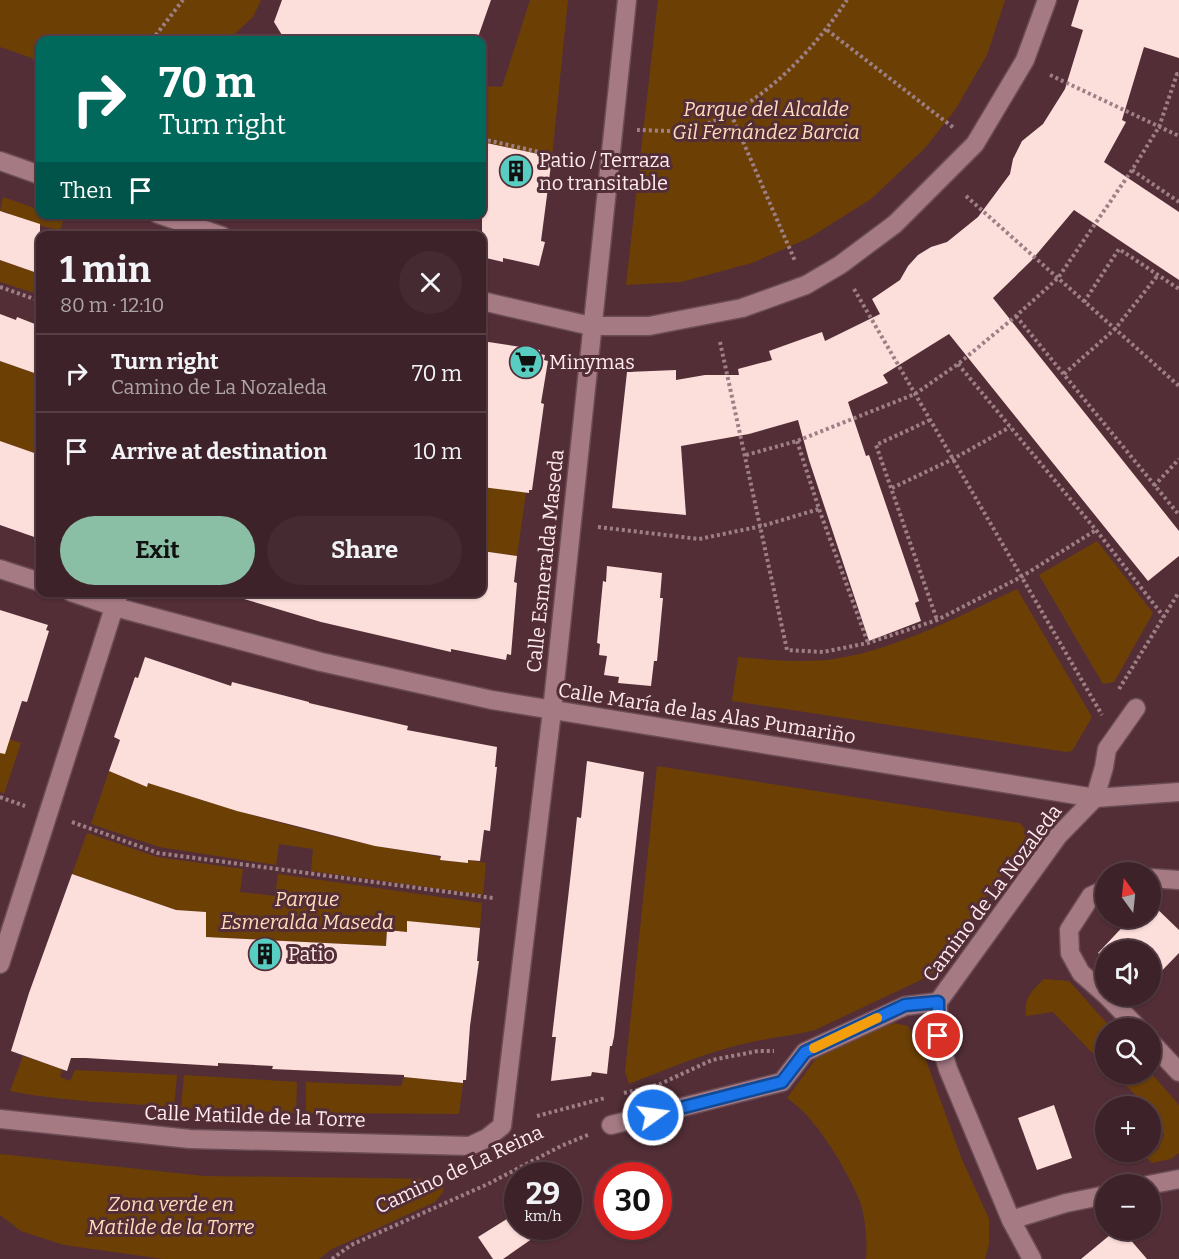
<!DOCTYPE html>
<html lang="en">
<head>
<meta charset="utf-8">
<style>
  body { margin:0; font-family:Bitter,serif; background:#452a31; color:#f1f3f6; height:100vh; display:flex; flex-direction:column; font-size:22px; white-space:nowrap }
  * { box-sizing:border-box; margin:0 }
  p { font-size:20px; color:#ada4a8 }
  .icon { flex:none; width:33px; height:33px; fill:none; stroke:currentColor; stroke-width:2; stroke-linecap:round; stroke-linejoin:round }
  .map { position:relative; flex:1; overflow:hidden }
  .sheet { position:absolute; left:36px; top:231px; width:450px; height:366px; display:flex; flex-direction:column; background:#3e2229; border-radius:12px; box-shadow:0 2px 4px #0004,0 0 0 2px #573f46 }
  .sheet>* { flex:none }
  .guide { position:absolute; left:36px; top:36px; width:450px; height:183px; border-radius:12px; box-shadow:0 2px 4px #0004,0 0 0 2px #573f46; background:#00695c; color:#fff; overflow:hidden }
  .needle { width:39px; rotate:345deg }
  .fabs { position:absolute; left:1095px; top:862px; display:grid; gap:12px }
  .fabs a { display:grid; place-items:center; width:66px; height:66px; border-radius:50%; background:#3e2229; box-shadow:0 2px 4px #0004,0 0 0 2px #573f46; font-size:30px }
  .speed { position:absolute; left:504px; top:1162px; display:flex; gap:12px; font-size:30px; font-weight:700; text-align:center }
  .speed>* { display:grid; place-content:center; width:78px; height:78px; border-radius:50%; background:#3e2229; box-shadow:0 2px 4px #0004,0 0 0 2px #573f46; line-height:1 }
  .speed small { font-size:15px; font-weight:400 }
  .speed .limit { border:9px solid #d22; background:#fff; color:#111 }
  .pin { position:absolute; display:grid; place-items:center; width:51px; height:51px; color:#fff; margin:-26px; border:3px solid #fff; border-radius:50%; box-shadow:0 2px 6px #0007 }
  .me { position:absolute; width:66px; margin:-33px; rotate:76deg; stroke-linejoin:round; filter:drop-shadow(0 0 4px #0008) }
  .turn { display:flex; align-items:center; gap:21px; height:126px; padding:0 24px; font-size:27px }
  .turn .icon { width:78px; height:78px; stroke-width:2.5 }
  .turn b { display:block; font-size:42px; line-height:51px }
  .then { display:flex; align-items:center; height:57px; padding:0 24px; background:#0003; gap:12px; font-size:22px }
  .round { display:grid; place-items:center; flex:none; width:63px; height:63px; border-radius:32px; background:#452a31 }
  .overview { display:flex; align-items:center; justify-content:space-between; height:102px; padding:0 24px }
  h1 { font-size:36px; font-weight:700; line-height:45px }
  .cta { display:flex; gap:12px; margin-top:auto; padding:12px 24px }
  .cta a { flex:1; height:69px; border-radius:36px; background:#8abfa5; color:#111; font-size:24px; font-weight:700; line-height:69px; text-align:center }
  .cta a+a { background:#452a31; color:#f1f3f6 }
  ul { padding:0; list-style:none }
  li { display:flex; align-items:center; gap:18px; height:78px; padding:0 24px; border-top:2px solid #573f46 }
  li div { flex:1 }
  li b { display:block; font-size:22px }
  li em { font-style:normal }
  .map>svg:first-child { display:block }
  .green { fill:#6c4005 }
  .building { fill:#fcdedb }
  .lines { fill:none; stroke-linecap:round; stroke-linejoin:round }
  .lane-casing { stroke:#6b4c54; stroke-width:21 }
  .street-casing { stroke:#6b4c54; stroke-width:21 }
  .path { stroke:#9d7f85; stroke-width:4; stroke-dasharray:3 3; stroke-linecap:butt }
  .lane { stroke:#a57a83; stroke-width:18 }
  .street { stroke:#a57a83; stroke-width:18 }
  .route-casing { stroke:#114b97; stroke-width:15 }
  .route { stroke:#1a73e8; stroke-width:10 }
  .slow { stroke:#f59e0b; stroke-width:10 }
  .labels { text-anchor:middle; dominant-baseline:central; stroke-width:6; stroke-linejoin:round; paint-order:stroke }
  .park-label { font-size:20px; font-style:italic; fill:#ffdcba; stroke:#532e37 }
  .poi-label { font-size:20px; fill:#feeaed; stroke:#532e37; text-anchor:start }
  .street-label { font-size:20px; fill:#feeaed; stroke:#532e37 }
</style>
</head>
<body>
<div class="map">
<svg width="1179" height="1259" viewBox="0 0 1179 1259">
  <rect width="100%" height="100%" fill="#532e37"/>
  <g class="green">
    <path d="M 0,0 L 261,0 L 253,17 L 228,40 L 40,40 L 40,70 L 32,58 L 0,47 Z"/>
    <path d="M 530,0 L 568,0 L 552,157 L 482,142 L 482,86 L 502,87 Z"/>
    <path d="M 658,0 L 1005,0 L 987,55 L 955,110 L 925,148 L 871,199 L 809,238 L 752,263 L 681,282 L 626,285 Z"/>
    <path d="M 3,197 L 40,210 L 40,214 L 54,215 L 64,218 L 60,231 L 8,216 L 9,213 L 0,211 Z"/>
    <path d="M 0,260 L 40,274 L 40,295 L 0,282 Z"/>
    <path d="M 0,361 L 40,375 L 40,455 L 0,441 Z"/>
    <path d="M 482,486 L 526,492 L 517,556 L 482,551 Z"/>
    <path d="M 1097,541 L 1153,613 L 1114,682 L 1103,684 L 1039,575 Z"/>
    <path d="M 1017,589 L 1092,717 L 1072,751 L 1067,752 L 732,701 L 738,657 C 770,660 802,663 834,659 C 898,649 959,616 1017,589 Z"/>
    <path d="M 0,736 L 21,743 L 4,794 L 0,792 Z"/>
    <path d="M 657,766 L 1020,823 L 1026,831 L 1025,841 L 935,971 L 925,978 L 815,1030 C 791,1036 767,1038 743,1044 C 704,1053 667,1069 629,1084 L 625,1072 Z"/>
    <path d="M 109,771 L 147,787 L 148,783 C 222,807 297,829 373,845 C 395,850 418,852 440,857 L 441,860 L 467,863 L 468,860 L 486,863 L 483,895 L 311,871 L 313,849 L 279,844 L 276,865 L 159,847 L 91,824 Z"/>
    <path d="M 87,833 L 157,857 L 243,869 L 240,892 L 275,896 L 278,874 L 482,903 L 480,928 L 407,922 L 407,932 L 387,930 L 386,946 L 206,937 L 206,912 L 176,910 L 72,874 Z"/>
    <path d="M 1044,979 L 1069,981 L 1112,1029 L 1106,1029 L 1105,1066 L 1053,1012 L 1026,1016 C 1024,997 1031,992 1044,979 Z"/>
    <path d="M 894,1023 L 908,1026 L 923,1052 L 961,1157 L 989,1219 L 989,1244 L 985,1259 L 866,1259 C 868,1245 865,1212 859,1199 C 845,1167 816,1117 787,1098 L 821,1052 Z"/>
    <path d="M 23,1056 L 62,1069 L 60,1077 L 70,1081 L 75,1070 L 177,1075 L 174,1107 C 120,1103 64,1102 10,1091 Z"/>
    <path d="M 1151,1073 L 1179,1105 L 1179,1153 L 1171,1159 L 1152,1163 L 1147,1158 L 1158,1149 L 1164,1135 L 1150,1107 L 1148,1107 L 1114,1074 Z"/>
    <path d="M 184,1075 L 297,1082 L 296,1113 L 181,1108 Z"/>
    <path d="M 404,1077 L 463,1083 L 459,1114 L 306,1113 L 306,1082 L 401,1086 Z"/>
    <path d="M 0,1154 L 204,1176 L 445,1179 L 443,1192 L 435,1202 L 332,1249 L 319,1259 L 163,1259 L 64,1245 L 21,1231 L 0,1215 Z"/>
  </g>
  <g class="building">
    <path d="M 282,0 L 491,0 L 477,40 L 285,40 L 274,22 Z"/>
    <path d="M 1079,0 L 1179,0 L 1179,58 L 1144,47 L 1122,120 L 1126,122 L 1104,162 L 1179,212 L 1179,280 L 1074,210 L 1031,261 L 993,298 L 1179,531 L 1179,556 L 1148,581 L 949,334 L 883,375 L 888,383 L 848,402 L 866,456 L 869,455 L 919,601 L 915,603 L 921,621 L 869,641 L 809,460 L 798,420 L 749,434 L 681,446 L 686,515 L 612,508 L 627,372 L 676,370 L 676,380 L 705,375 L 739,375 L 738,369 L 772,360 L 769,351 L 822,332 L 825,341 L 880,314 L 872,299 L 900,280 L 908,266 L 918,255 L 931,247 L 947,242 L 978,217 L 1010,174 L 1013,159 L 1022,141 L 1043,124 L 1065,89 L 1083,30 L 1071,26 Z"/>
    <path d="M 482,142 L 552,157 L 541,241 L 545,242 L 539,266 L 503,258 L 503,262 L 482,257 Z"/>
    <path d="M 0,211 L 40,224 L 40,274 L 0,260 Z"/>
    <path d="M 0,314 L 16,320 L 17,317 L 40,326 L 40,375 L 0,361 Z"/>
    <path d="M 482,341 L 540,350 L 540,354 L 545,355 L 544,360 L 548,361 L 541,403 L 544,404 L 532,490 L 529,490 L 529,493 L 482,487 Z"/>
    <path d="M 0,441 L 40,455 L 40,539 L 0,525 Z"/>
    <path d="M 482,551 L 517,556 L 514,582 L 517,583 L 511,655 L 507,654 L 506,660 L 451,649 L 451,652 L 321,622 L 244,599 L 245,592 L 482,592 Z"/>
    <path d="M 607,566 L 662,573 L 660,598 L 663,598 L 657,661 L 654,661 L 651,686 L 618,683 L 619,677 L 604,675 L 607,656 L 599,655 L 600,644 L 597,643 L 603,581 L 606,582 Z"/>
    <path d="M 0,610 L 48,625 L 46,630 L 49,631 L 27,702 L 22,701 L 5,754 L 0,753 Z"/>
    <path d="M 145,657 L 231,686 L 232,682 L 309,702 L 309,703 L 408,726 L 407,730 L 497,747 L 495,767 L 497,767 L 490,831 L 484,830 L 480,861 L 468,860 L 468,863 L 440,860 L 441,856 L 375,846 L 237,811 L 148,783 L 147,787 L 109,771 L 120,740 L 114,737 L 135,677 L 138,678 Z"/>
    <path d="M 587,761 L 644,772 L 614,1037 L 612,1046 L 610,1046 L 607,1074 L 592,1072 L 591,1076 L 551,1081 L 556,1037 L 552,1037 L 571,872 L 577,817 L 581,818 Z"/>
    <path d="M 72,874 L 176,910 L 206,912 L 206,937 L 386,946 L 387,930 L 407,932 L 407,921 L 480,928 L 477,961 L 479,961 L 470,1026 L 466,1080 L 463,1080 L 463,1083 L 404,1077 L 404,1075 L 272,1069 L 273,1066 L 218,1063 L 218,1066 L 86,1058 L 71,1058 L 67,1071 L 11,1051 L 29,993 Z"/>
    <path d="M 1150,902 L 1179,930 L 1179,953 L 1150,983 L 1150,951 L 1106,951 L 1106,960 L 1098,953 L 1131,918 L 1150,918 Z"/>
    <path d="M 1054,1105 L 1072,1158 L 1037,1170 L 1018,1118 Z"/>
    <path d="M 518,1212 L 518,1227 L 549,1227 L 503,1259 L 493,1259 L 478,1237 Z"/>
    <path d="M 1116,1230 L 1122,1230 L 1147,1259 L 1081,1259 Z"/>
  </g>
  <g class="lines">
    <g class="lane-casing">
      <g id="lane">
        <path d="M 1150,878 L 1179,880"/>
        <path d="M 1106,889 L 1091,896 L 1069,930 L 1070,953 L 1081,973 L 1106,995"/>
        <path d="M 1107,996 L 1139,1029"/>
        <path d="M 1150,1041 L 1179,1072"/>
        <path d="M 1148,1185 L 1179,1179"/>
        <path d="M 1011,1220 L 1066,1203 L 1106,1195"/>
      </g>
    </g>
    <g class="street-casing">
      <g id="street">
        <path d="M 0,161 L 40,175"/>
        <path d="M 158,214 L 222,236"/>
        <path d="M 482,301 L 591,326 L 649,326 L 742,308 L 806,285 L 840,265 L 895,224 L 975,144 L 1025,60 L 1047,0"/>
        <path d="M 0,569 L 40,582"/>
        <path d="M 71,592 L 115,607 L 321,662 L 492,700 L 1095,798 L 1179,792"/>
        <path d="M 0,964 L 119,592"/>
        <path d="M 0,1119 L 190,1139 L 470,1146 L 487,1138 L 502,1126 L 552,711 L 627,0"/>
        <path d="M 611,1125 L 782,1082 L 805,1052 L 905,1006 L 938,1002"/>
        <path d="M 1032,1259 L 1011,1220 L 948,1069 L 938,1036 L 938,1002 L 1058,836 L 1095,798 L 1104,767 L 1107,749 L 1136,708"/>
      </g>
    </g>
    <g class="path">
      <path d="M 827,30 L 954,128"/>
      <path d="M 152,40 L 183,0"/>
      <path d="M 1050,75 L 1179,136"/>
      <path d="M 731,114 L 795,261"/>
      <path d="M 637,130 C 652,130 669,132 684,130 C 752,117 810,55 847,0"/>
      <path d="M 482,139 L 570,159"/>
      <path d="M 1132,170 L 1179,202"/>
      <path d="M 966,196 L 1179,386"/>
      <path d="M 0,287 L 40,301"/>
      <path d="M 854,289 L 1102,715"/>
      <path d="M 1084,302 L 1119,249 L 1179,289"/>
      <path d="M 1016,316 L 1179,515"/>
      <path d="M 720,342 L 787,650 L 823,652 L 868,643 L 937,620 L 1021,577 L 1096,530"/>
      <path d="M 958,364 L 1096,530 L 1164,617"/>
      <path d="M 1064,374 L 1115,329 L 1158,275"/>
      <path d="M 930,420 L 876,445 L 937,620"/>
      <path d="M 797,441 L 819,509 L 868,643"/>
      <path d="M 746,455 L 797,441 L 915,394 L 958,364 L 1016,316 L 1058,278 L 1132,170 L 1159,127 L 1177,74 L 1179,75"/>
      <path d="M 1154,486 L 1179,459"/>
      <path d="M 892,488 L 953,459 L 1010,427"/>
      <path d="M 598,527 L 699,539 L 762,526 L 819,509"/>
      <path d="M 1119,689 L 1179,592"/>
      <path d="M 0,797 L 25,806"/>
      <path d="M 72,822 L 158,853 L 493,898"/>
      <path d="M 624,1093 L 660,1084 L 712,1060 L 758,1051 L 774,1051"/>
      <path d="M 537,1116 L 605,1098"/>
      <path d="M 332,1259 L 351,1245 L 488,1184 L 561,1146 L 590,1134"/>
    </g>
    <use href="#lane" class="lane"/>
    <use href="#street" class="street"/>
  </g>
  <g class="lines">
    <g class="route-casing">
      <path id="route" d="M 653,1115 L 782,1082 L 805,1052 L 905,1005 L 938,1002 L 938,1036"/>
    </g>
    <use href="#route" class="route"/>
    <path class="slow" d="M 814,1048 L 877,1018"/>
  </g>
  <defs>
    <g id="building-disc" transform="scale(1.725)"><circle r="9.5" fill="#57cec1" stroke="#532e37"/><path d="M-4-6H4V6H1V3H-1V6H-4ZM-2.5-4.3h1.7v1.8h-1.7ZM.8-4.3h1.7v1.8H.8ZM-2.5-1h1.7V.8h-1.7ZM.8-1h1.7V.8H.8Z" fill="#111"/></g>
    <g id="supermarket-disc" transform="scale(1.725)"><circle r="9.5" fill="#57cec1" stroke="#532e37"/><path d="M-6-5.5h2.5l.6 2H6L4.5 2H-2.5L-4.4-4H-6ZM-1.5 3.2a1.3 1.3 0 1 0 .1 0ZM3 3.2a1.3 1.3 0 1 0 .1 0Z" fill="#111"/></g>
  </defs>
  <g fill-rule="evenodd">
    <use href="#building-disc" x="516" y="171"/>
    <use href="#supermarket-disc" x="526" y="362"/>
    <use href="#building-disc" x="265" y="954"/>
  </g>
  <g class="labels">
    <g class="park-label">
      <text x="766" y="109">Parque del Alcalde<tspan x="766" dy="23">Gil Fernández Barcia</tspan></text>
      <text x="307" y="899">Parque<tspan x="307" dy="23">Esmeralda Maseda</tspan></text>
      <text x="171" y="1204">Zona verde en<tspan x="171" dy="23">Matilde de la Torre</tspan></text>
    </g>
    <g class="poi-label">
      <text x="539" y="160">Patio / Terraza<tspan x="539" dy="23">no transitable</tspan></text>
      <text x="549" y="362">Minymas</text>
      <text x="288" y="954">Patio</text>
    </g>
    <g class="street-label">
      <text transform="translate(545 561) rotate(-84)">Calle Esmeralda Maseda</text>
      <text transform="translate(707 713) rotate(9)">Calle María de las Alas Pumariño</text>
      <text transform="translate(992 893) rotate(-53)">Camino de La Nozaleda</text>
      <text transform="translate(255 1116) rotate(2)">Calle Matilde de la Torre</text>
      <text transform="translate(459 1169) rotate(-25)">Camino de La Reina</text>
    </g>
  </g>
</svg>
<div class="fabs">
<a><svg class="needle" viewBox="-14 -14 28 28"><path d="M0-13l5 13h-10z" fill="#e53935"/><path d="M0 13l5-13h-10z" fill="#ada4a8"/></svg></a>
<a><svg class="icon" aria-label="sound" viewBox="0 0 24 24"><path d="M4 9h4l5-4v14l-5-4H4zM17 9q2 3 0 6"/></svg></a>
<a><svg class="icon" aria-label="search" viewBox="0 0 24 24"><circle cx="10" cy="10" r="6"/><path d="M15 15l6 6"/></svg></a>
<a>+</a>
<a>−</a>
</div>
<div class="speed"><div>29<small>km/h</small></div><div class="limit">30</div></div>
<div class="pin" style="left:938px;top:1036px;background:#d93025"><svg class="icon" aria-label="arrive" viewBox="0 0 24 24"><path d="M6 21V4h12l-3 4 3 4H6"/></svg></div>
<svg class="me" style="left:653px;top:1115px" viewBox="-20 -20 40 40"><circle r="17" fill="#1a73e8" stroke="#fff" stroke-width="3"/><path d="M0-11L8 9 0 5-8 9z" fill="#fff"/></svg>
<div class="guide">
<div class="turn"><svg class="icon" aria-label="right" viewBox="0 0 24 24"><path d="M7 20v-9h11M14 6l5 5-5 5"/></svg><div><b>70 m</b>Turn right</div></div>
<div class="then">Then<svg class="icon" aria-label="arrive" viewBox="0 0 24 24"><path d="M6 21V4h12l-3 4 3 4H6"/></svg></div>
</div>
<section class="sheet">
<div class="overview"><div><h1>1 min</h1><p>80 m · 12:10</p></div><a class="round"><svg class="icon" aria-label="close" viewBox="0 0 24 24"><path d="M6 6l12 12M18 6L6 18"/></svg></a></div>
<ul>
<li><svg class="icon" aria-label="right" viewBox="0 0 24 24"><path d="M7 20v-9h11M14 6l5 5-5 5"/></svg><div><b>Turn right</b><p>Camino de La Nozaleda</p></div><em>70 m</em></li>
<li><svg class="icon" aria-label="arrive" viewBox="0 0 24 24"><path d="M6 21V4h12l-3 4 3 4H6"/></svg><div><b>Arrive at destination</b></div><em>10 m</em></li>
</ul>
<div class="cta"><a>Exit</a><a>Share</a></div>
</section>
</div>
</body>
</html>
